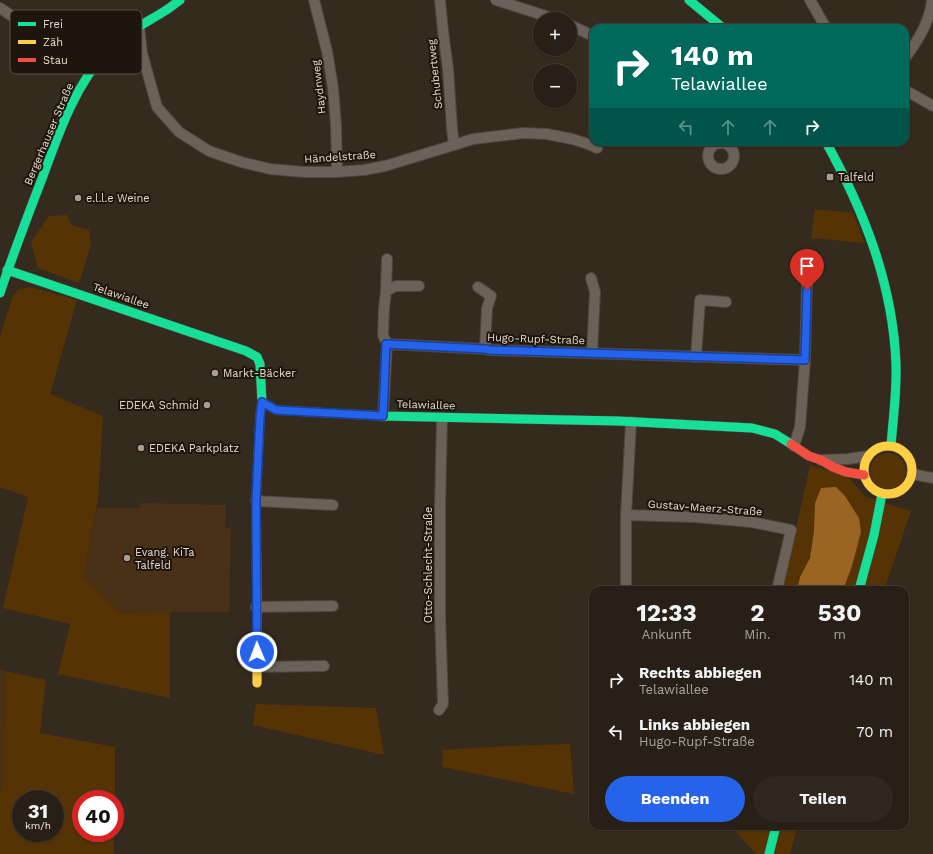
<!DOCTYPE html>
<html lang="de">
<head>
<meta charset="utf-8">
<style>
  body { margin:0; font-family:"Work Sans",sans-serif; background:#30281f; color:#f1f3f6; height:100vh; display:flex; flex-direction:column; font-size:15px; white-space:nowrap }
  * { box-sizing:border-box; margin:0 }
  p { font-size:13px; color:#a5a3a1 }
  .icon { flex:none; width:22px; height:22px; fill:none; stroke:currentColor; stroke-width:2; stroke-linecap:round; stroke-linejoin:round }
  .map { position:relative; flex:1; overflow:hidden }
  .details { position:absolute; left:589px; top:586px; width:320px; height:244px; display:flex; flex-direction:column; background:#282016; border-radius:12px; box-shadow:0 1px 3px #0004,0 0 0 1px #443e35 }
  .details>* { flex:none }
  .banner { position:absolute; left:589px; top:24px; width:320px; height:122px; border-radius:12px; box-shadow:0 1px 3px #0004,0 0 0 1px #443e35; background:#00695c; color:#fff; overflow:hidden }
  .controls { position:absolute; left:533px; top:12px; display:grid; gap:8px }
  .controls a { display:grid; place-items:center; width:44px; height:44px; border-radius:50%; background:#282016; box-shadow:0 1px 3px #0004,0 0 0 1px #443e35; font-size:20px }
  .speed { position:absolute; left:12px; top:790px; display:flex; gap:8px; font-size:20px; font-weight:700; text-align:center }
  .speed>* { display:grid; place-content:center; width:52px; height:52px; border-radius:50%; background:#282016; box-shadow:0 1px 3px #0004,0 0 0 1px #443e35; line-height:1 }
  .speed small { font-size:10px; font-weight:400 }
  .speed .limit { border:6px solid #d22; background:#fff; color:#111 }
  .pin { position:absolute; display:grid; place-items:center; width:34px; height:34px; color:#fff; margin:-41px -17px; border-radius:50% 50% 50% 0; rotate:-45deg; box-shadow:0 0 4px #0007 }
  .pin .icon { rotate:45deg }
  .me { position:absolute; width:44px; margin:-22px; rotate:359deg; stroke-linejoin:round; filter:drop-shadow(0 0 3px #0008) }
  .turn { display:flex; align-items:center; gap:14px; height:84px; padding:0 16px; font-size:18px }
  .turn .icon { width:52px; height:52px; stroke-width:2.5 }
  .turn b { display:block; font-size:28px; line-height:34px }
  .lanes { display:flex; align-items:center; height:38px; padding:0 16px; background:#0003; justify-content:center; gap:20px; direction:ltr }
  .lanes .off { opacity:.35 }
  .eta { display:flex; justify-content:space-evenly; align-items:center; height:68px; text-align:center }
  .eta b { font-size:24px; font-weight:700; line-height:28px }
  .primary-button { display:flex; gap:8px; margin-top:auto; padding:8px 16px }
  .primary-button a { flex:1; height:46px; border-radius:24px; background:#2563eb; color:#fff; font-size:16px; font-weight:700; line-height:46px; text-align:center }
  .primary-button a+a { background:#30281f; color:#f1f3f6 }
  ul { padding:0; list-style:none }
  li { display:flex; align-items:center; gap:12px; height:52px; padding:0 16px }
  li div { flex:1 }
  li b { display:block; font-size:15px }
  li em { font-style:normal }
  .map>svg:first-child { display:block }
  .built { fill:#493118 }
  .green { fill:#553304; fill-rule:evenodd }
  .water { fill:#9a6423 }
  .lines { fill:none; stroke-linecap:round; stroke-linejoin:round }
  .street-casing { stroke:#50463d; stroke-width:12 }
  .fast-casing { stroke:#50463d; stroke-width:10 }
  .slow-casing { stroke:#50463d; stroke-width:10 }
  .jam-casing { stroke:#50463d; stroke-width:10 }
  .street { stroke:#6a6159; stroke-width:10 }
  .fast { stroke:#16e098; stroke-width:9 }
  .slow { stroke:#ffcf43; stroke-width:9 }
  .jam { stroke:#f24e42; stroke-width:9 }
  .route-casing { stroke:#184099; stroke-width:10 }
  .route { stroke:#2563eb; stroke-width:7 }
  .poi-dot { fill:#a99c90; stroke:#1e150c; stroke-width:1.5 }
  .labels { text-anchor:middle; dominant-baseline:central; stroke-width:4; stroke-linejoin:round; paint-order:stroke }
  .street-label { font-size:11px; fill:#e7d9cd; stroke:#1e150c }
  .poi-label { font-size:11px; fill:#e7d9cd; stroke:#1e150c; text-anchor:start }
  .key { fill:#1e150c; stroke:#5a5046; stroke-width:1 }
  .key-label { font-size:11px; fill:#e7d9cd }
</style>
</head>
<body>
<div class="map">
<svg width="933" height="854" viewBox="0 0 933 854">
  <rect width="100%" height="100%" fill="#352a1e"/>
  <g class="built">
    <path d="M 141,503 L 226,505 L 225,528 L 231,529 L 229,612 L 121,613 L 84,576 L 97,508 L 140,508 Z"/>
    <path d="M 0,669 L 6,671 L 2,792 L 0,792 Z"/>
  </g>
  <g class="green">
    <path d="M 815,209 L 853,213 L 865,243 L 811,238 Z"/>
    <path d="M 67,215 L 71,225 L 89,230 L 91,244 L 79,283 L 38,268 L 31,242 L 49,216 Z"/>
    <path d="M 31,287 L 77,300 L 50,394 L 103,416 L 98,500 L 84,576 L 121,613 L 170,612 L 170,698 L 58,674 L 70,624 L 3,608 L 28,497 L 0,487 L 0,336 L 13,295 L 19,289 Z"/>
    <circle cx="888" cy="471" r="18"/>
    <path d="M 810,465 L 847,476 L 866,497 L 911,511 L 884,590 L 783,590 Z"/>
    <path d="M 6,671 L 46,680 L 40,733 L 115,747 L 115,799 L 81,799 L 81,833 L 114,833 L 114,854 L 0,854 L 0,792 L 2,791 ZM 21,799 L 55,799 L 55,833 L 21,833 Z"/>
    <path d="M 256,704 L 376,708 L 384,755 L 253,725 Z"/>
    <path d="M 570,744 L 574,794 L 443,767 L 442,750 L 508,746 Z"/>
    <path d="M 729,826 L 798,826 L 790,854 L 756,854 L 731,826 Z"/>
  </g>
  <path class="water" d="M 836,487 L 845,496 L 859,518 L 861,532 L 852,566 L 843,590 L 797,590 L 800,577 L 810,558 L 814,531 L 815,503 L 821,488 Z"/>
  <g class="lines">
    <g class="street-casing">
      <g id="street">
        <path d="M 314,0 L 327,51 L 333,88 L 336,125 L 337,172"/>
        <path d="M 440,0 L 443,31 L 448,69 L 452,128 L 454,145"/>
        <path d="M 496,0 L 555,19"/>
        <path d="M 810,0 L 826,28"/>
        <path d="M 0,8 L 92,70"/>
        <path d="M 570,25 L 593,36"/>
        <path d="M 139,26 L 142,53 L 157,107 L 179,132 L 209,151 L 241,162 L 270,169 L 304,172 L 337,172 L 364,170 L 385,166 L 454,145 L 473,139 L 524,133 L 547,134 L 572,139 L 585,143 L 597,148"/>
        <path d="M 905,58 C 918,41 930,21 932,0"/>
        <path d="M 905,90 L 933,106"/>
        <circle cx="721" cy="156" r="13"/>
        <path d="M 591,278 L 595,292 L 592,353"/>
        <path d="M 478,287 L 491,296 L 487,308 L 485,349"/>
        <path d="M 386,291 L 387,259"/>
        <path d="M 387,344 L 383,335 L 384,308 L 386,291 L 396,286 L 419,286"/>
        <path d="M 696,357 L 700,300 L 726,302"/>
        <path d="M 805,360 L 807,281"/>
        <path d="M 383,416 L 387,344 L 485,349 L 490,350 L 805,360 L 800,427 L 794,446"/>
        <path d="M 821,460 L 848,459 L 868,456"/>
        <path d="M 912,474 L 933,478"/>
        <path d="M 256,501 L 333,505"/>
        <path d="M 626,515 L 695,517 L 751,522 L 791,530 L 777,590"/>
        <path d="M 626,590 L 626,515 L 631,422"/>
        <path d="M 256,607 L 333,606"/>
        <path d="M 257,667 L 324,666"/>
        <path d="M 439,710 L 443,704 L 440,614 L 440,508 L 442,418"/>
      </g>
    </g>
    <g class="fast-casing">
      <g id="fast">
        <path d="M 689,0 L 723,28"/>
        <path d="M 826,142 C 864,211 893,284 896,364 C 897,391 893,419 891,446"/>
        <path d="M 7,270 L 246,351 L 257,357 L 260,364 L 262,402 L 260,417 L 256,501 L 257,592"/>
        <path d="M 0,293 C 13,254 28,215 43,176 C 59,132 75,85 108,50 C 123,34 144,24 163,12 C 169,9 174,4 180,0"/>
        <path d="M 262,402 L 276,410 L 383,416 L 618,421 L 752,428 L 775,434 L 791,444"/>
        <path d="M 859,590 L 874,535 L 882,494"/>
        <path d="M 769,854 L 776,826"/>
      </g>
    </g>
    <g class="slow-casing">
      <g id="slow">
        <circle cx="888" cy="470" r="24"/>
        <path d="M 257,592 L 257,683"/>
      </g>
    </g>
    <g class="jam-casing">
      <path id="jam" d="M 791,444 L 809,456 L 821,460 L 833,467 L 846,472 L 864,475"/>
    </g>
    <use href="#street" class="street"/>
    <use href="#fast" class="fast"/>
    <use href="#slow" class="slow"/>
    <use href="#jam" class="jam"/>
  </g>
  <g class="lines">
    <g class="route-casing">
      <path id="route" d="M 257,652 L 256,501 L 260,417 L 262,402 L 276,410 L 383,416 L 386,344 L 485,349 L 490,350 L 805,360 L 807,290"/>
    </g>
    <use href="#route" class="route"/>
  </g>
  <g class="poi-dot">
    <rect x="826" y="173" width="8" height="8" rx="2"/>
    <circle cx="78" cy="198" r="4"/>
    <circle cx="215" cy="373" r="4"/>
    <circle cx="207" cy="405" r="4"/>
    <circle cx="141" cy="448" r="4"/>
    <circle cx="127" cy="558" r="4"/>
  </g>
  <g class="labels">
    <g class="street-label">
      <text transform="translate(435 74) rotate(-96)">Schubertweg</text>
      <text transform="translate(319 87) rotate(-97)">Haydnweg</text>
      <text transform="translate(49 134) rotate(-67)">Bergerhauser Straße</text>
      <text transform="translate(340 157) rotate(-4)">Händelstraße</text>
      <text transform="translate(121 296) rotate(19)">Telawiallee</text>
      <text transform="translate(536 339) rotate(2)">Hugo-Rupf-Straße</text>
      <text transform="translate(426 405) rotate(2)">Telawiallee</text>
      <text transform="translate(705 508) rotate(4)">Gustav-Maerz-Straße</text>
      <text transform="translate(428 565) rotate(-90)">Otto-Schlecht-Straße</text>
    </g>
    <g class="poi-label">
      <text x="838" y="177">Talfeld</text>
      <text x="86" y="198">e.l.l.e Weine</text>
      <text x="223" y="373">Markt-Bäcker</text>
      <text x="199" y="405" text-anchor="end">EDEKA Schmid</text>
      <text x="149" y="448">EDEKA Parkplatz</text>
      <text x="135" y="552">Evang. KiTa<tspan x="135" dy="13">Talfeld</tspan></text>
    </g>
  </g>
  <rect x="10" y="10" width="132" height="64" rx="6" class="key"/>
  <rect x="18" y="22" width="18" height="4" fill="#16e098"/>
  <rect x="18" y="40" width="18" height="4" fill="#ffcf43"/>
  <rect x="18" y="58" width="18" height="4" fill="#f24e42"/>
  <g class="key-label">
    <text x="43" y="28">Frei</text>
    <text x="43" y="46">Zäh</text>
    <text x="43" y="64">Stau</text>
  </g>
</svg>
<div class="controls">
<a>+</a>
<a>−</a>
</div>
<div class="speed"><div>31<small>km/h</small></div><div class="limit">40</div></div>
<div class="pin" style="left:807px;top:290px;background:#d93025"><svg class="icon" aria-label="arrive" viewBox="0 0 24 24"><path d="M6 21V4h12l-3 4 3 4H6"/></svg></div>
<svg class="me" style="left:257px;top:652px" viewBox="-20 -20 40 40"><circle r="17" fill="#2563eb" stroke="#fff" stroke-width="3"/><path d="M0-11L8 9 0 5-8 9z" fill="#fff"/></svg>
<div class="banner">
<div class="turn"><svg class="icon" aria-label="right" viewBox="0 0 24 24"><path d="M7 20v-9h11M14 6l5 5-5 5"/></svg><div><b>140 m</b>Telawiallee</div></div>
<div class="lanes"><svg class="icon off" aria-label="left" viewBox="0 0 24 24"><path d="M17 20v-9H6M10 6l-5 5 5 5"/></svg><svg class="icon off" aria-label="ahead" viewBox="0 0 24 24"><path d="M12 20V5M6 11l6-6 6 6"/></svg><svg class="icon off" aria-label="ahead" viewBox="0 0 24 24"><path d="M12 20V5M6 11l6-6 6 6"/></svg><svg class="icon" aria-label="right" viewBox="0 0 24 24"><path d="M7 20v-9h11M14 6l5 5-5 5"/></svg></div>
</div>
<section class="details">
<div class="eta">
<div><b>12:33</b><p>Ankunft</p></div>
<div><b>2</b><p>Min.</p></div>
<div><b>530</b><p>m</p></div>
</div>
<ul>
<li><svg class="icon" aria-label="right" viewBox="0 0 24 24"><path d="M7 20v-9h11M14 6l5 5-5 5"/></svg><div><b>Rechts abbiegen</b><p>Telawiallee</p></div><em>140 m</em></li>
<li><svg class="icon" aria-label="left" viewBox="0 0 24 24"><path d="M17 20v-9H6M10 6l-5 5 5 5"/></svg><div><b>Links abbiegen</b><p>Hugo-Rupf-Straße</p></div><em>70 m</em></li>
</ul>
<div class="primary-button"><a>Beenden</a><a>Teilen</a></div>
</section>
</div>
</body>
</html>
